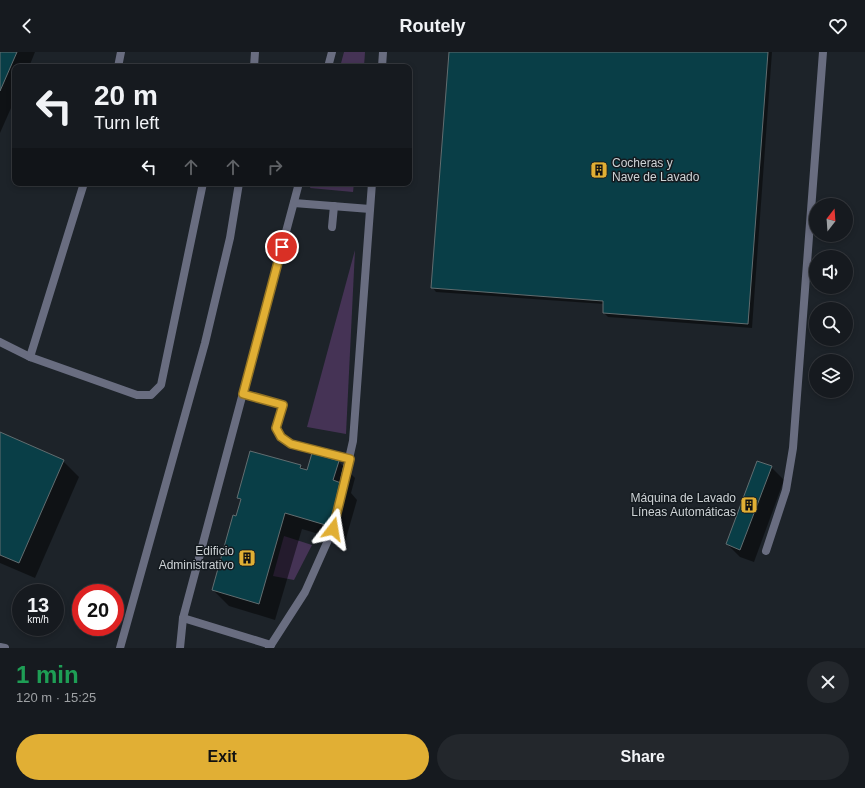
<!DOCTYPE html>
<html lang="en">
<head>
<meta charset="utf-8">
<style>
  body { margin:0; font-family:Helvetica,sans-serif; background:#23272c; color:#f1f3f6; height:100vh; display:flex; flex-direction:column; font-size:15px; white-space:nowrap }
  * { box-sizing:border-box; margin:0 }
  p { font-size:13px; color:#9ea1a4 }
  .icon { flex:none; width:22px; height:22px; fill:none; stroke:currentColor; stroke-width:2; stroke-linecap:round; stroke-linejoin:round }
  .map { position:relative; height:596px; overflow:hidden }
  .drawer { display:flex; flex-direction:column; background:#161a1f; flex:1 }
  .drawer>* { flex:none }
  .top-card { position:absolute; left:12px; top:12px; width:400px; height:122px; border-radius:8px; box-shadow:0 2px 6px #0003,0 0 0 1px #35383d; background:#161a1f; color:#f1f3f6; overflow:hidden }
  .needle { width:26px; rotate:17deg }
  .tools { position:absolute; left:809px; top:146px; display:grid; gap:8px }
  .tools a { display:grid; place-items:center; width:44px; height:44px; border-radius:50%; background:#161a1f; box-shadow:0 2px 6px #0003,0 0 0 1px #35383d; font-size:20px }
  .speed { position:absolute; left:12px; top:532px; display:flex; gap:8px; font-size:20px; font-weight:700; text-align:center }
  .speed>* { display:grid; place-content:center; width:52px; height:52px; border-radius:50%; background:#161a1f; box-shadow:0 2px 6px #0003,0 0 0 1px #35383d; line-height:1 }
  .speed small { font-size:10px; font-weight:400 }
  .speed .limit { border:6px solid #d22; background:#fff; color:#111 }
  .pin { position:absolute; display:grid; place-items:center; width:34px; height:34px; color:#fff; margin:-17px; border:2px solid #fff; border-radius:50%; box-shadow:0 1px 4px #0007 }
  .me { position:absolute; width:44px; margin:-22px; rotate:14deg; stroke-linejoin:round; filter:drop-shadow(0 0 3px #0008) }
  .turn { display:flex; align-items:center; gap:14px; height:84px; padding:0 16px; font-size:18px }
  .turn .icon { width:52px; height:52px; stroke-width:2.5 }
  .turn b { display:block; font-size:28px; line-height:34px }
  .lanes { display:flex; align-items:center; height:38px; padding:0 16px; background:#0003; justify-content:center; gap:20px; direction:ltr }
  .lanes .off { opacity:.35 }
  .round { display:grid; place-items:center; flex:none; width:42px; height:42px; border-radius:21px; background:#23272c }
  .summary { display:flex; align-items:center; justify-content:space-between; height:68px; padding:0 16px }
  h1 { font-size:24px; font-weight:600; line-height:30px; color:#1e9e55 }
  .cta { display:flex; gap:8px; margin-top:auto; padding:8px 16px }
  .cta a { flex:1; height:46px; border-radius:24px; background:#e1af34; color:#111; font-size:16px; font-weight:600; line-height:46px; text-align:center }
  .cta a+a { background:#23272c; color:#f1f3f6 }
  header { display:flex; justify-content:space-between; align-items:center; height:52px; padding:0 16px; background:#161a1f; font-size:18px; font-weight:600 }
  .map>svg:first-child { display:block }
  .green { fill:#453355 }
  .shadow { fill:#0007 }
  .building { fill:#093e47; stroke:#626d70 }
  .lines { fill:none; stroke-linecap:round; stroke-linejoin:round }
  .service { stroke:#696d80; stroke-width:8 }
  .route-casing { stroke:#927222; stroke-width:10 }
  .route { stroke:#e1af34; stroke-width:7 }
  .labels { text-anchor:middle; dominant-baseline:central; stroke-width:3; stroke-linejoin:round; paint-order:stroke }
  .poi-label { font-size:12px; fill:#cdd2d5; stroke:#141a1f; text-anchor:end }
</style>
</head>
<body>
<header><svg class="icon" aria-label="back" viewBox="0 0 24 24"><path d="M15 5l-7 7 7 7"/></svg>Routely<svg class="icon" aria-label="heart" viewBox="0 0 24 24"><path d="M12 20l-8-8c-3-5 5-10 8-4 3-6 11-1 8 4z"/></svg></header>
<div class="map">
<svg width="865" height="596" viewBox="0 0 865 596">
  <rect width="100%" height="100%" fill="#1d2329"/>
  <g class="green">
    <path d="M 344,0 L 365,0 L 364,15 L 340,15 Z"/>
    <path d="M 312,131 L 354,131 L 353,140 L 310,136 Z"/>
    <path d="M 355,198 L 346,382 L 307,375 Z"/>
    <path d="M 284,484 L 312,493 L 294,528 L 273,524 Z"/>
  </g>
  <g class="shadow">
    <path d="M 0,0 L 35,0 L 29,15 L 15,15 L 15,47 L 0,81 Z"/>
    <path d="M 450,0 L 772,0 L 752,276 L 608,265 L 604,261 L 604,252 L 436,240 L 432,235 Z"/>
    <path d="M 0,381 L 63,409 L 79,425 L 35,526 L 0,511 Z"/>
    <path d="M 339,410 L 355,426 L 351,441 L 357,448 L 345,490 L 302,477 L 275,568 L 229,554 L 213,538 L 242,450 L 238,446 L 300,414 L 307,419 Z"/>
    <path d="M 771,415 L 784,428 L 754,510 L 740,505 L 727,492 Z"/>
  </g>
  <g class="building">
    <path d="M 0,0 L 17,0 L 0,39 Z"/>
    <path d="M 449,0 L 768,0 L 748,272 L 603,261 L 603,249 L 431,236 Z"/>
    <path d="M 0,380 L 64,408 L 19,511 L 0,503 Z"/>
    <path d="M 250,399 L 301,413 L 300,416 L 307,418 L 312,401 L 339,409 L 333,428 L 341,431 L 329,474 L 285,461 L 259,552 L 212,538 L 233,463 L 236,464 L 241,447 L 237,446 Z"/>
    <path d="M 757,409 L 772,414 L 740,498 L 726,492 Z"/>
  </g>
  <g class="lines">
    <g class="service">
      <path d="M 118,15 L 121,0"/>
      <path d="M 254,15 L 255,0"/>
      <path d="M 328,15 L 332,0"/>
      <path d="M 382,15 L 383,0"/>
      <path d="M 294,151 L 370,157"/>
      <path d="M 332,175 L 334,154"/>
      <path d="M 0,290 L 30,305 L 84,131"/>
      <path d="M 30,305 L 137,343 L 151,343 L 161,333 L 203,131"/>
      <path d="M 243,342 L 283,353 L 276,376 L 281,385 L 291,392 L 350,407"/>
      <path d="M 766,499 L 786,438 L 793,396 L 823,0"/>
      <path d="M 183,566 L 271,593"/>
      <path d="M 0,595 L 5,596"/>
      <path d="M 120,596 L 205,291 L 230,186 L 239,131"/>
      <path d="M 180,596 L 183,566 L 299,131"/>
      <path d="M 269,596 L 305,540 L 333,477 L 353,389 L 372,131"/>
    </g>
  </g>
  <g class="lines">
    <g class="route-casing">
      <path id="route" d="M 282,195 L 243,342 L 283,353 L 276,376 L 281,385 L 291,392 L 350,407 L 333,477"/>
    </g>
    <use href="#route" class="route"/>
  </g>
  <defs>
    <g id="building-square" transform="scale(0.9)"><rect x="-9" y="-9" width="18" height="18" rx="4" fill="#e1af34" stroke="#141a1f"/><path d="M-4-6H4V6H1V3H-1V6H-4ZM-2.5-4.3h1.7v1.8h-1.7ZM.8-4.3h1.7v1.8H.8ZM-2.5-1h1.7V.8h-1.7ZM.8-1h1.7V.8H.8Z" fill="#111"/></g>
  </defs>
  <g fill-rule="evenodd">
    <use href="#building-square" x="599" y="118"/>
    <use href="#building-square" x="749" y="453"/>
    <use href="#building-square" x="247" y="506"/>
  </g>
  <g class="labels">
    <g class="poi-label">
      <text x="612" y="111" text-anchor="start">Cocheras y<tspan x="612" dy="14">Nave de Lavado</tspan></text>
      <text x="736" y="446">Máquina de Lavado<tspan x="736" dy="14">Líneas Automáticas</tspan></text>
      <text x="234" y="499">Edificio<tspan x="234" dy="14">Administrativo</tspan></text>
    </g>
  </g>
</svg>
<div class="tools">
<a><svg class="needle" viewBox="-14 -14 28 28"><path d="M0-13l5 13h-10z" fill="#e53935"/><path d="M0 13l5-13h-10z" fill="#9ea1a4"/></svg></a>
<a><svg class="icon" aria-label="sound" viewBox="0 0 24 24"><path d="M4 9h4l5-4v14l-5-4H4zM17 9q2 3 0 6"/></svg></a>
<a><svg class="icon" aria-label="search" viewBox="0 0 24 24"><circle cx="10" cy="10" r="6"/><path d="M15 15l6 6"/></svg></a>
<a><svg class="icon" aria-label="layers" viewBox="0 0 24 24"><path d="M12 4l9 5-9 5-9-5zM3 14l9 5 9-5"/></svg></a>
</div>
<div class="speed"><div>13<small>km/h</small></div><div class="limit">20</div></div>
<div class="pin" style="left:282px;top:195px;background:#d93025"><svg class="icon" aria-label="arrive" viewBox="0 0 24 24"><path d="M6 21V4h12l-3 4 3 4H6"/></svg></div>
<svg class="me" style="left:333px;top:477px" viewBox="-20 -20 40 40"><path d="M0-17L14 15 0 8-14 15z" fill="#e1af34" stroke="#fff" stroke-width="4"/></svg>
<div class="top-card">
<div class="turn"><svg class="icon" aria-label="left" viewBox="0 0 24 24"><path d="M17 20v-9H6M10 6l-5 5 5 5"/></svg><div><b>20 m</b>Turn left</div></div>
<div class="lanes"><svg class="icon" aria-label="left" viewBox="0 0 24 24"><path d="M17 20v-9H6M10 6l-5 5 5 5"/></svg><svg class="icon off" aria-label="ahead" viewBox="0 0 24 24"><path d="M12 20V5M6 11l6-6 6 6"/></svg><svg class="icon off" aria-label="ahead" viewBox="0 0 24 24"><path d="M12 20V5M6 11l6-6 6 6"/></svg><svg class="icon off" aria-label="right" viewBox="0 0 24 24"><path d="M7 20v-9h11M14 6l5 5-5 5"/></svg></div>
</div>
</div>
<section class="drawer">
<div class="summary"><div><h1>1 min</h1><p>120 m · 15:25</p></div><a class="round"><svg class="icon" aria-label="close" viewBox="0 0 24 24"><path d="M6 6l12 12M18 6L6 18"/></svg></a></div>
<div class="cta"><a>Exit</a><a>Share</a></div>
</section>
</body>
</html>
